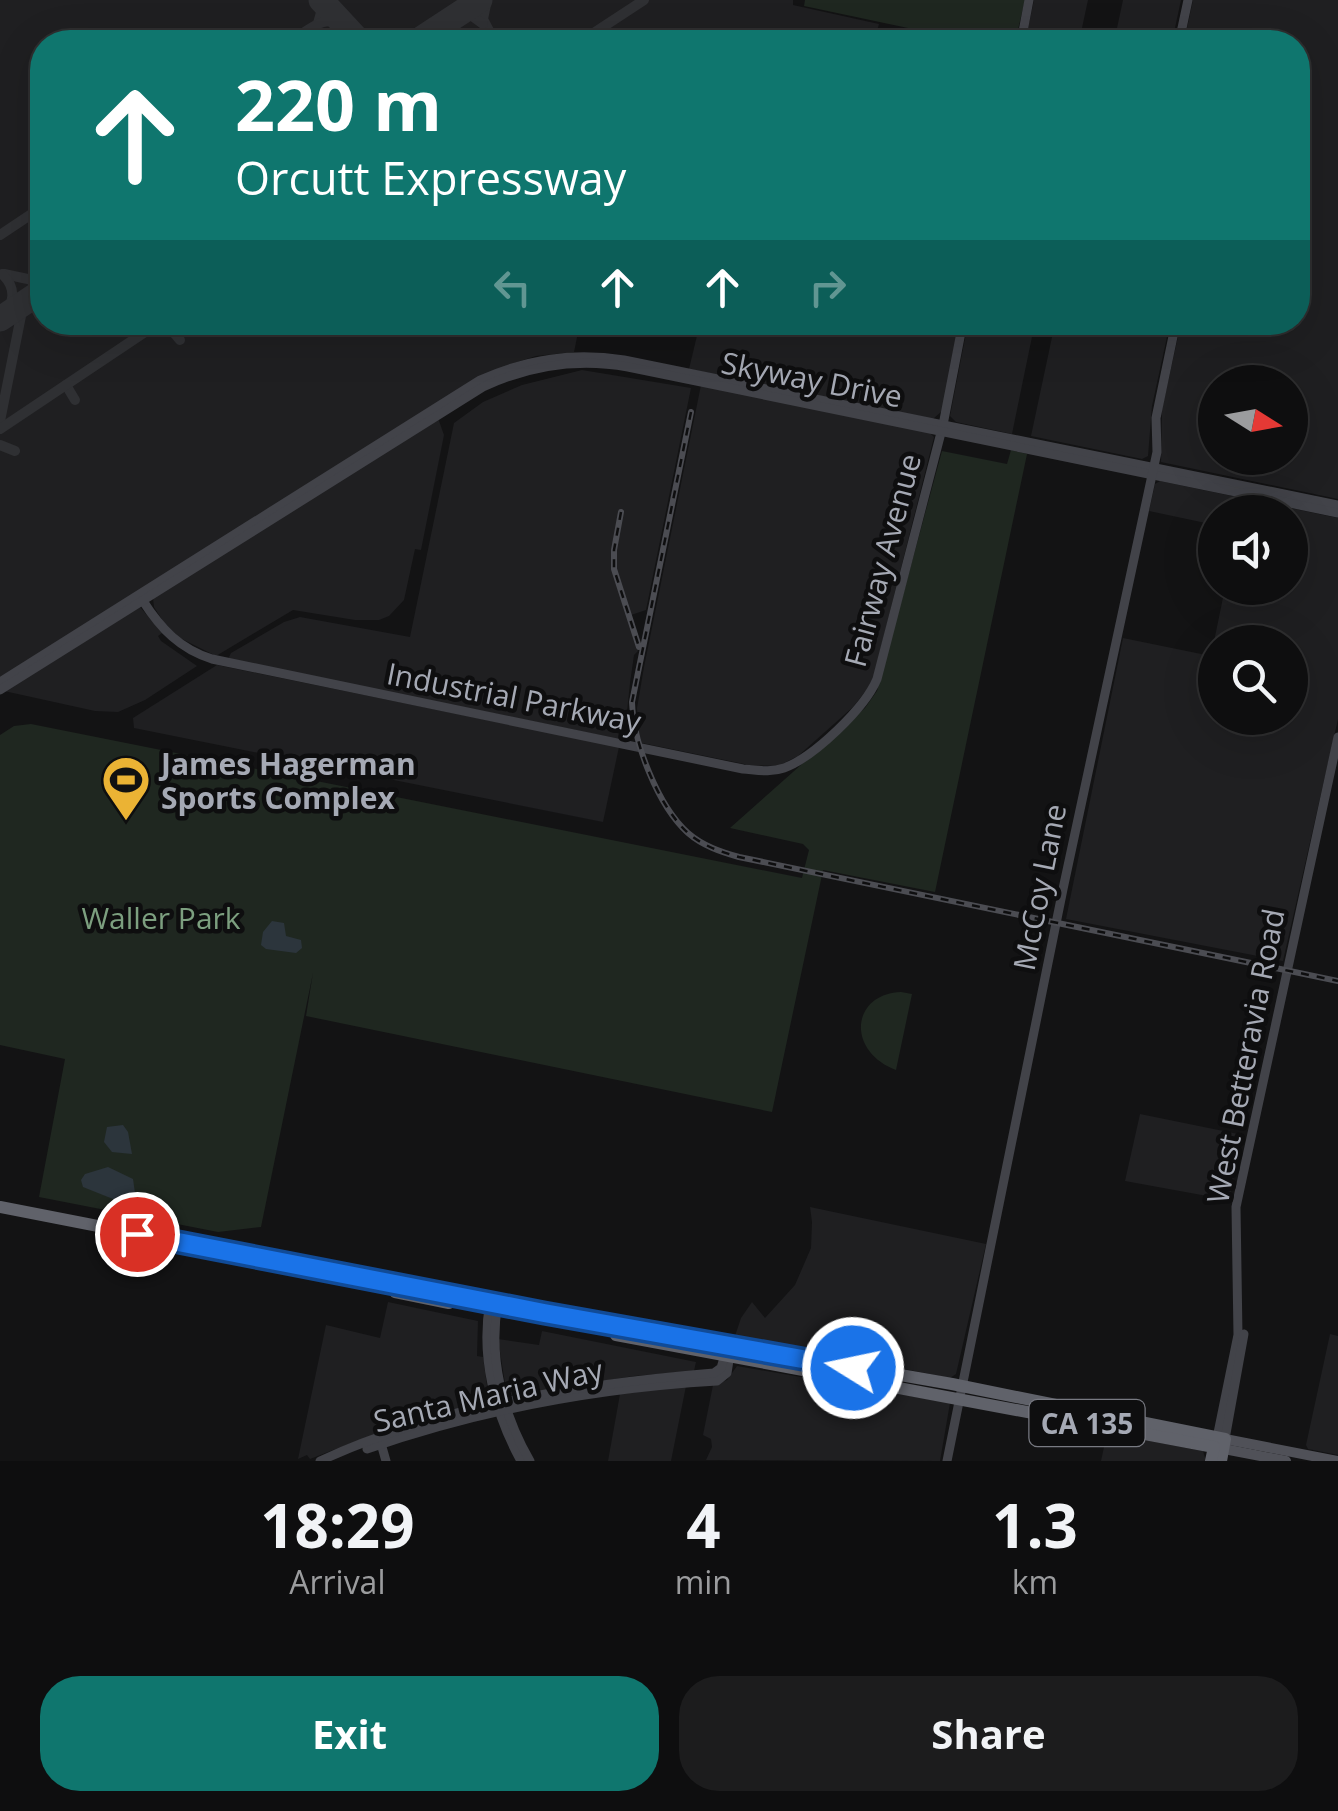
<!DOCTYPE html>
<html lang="en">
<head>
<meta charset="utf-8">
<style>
  body { margin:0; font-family:"Open Sans",sans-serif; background:#1c1c1d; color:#f1f3f6; height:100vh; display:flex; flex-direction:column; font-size:38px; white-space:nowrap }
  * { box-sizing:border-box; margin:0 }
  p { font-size:32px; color:#9b9c9e }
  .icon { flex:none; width:55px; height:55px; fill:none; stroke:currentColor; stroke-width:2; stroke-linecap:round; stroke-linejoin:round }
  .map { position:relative; height:1461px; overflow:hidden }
  .panel { display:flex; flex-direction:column; background:#0e0e0f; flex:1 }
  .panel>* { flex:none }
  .banner { position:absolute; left:30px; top:30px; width:1280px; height:305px; border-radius:40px; box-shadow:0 10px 40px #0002,0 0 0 2px #2e2e2f; background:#0f766e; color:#fff; overflow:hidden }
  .needle { width:65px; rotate:101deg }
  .tools { position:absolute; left:1198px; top:365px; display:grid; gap:20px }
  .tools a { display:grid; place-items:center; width:110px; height:110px; border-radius:50%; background:#0e0e0f; box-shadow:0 10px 40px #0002,0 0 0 2px #2e2e2f; font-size:50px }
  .pin { position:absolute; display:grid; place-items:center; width:85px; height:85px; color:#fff; margin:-42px; border:5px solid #fff; border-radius:50%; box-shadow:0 2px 10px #0007 }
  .me { position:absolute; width:110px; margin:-55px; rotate:280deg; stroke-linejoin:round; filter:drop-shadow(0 0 8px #0008) }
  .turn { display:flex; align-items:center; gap:35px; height:210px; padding:0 40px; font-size:45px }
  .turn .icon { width:130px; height:130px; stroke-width:2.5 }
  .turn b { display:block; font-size:70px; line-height:85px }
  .lanes { display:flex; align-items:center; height:95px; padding:0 40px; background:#0003; justify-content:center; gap:50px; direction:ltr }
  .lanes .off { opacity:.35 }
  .eta { display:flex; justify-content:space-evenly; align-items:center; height:170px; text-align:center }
  .eta b { font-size:60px; font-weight:700; line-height:70px }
  .button { display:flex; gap:20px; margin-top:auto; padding:20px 40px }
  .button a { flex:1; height:115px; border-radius:40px; background:#0f766e; color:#fff; font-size:40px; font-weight:700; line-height:115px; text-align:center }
  .button a+a { background:#1c1c1d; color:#f1f3f6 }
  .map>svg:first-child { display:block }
  .built { fill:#1f1f21; fill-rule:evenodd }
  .green { fill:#1f2720 }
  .water { fill:#2c353c }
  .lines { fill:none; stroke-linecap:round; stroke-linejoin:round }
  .taxiway { stroke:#2f3033; stroke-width:10 }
  .runway { stroke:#2f3033; stroke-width:25 }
  .secondary { stroke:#424349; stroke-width:9 }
  .primary { stroke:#505158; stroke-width:10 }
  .highway { stroke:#60626a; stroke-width:12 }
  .rail-casing { stroke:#4b4c52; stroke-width:6 }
  .rail { stroke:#0e0e0f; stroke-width:2.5; stroke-dasharray:8; stroke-linecap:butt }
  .route-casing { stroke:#114b97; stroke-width:25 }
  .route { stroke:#1a73e8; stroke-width:18 }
  .labels { text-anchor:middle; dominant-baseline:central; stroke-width:9; stroke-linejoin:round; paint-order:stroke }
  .shield { fill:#0e0e0f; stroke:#787a82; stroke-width:2.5 }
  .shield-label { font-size:28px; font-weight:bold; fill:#a5a9b4 }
  .street-label { font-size:30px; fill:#a5a9b4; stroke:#0e0e0f }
  .poi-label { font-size:30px; font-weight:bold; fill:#a5a9b4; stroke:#0e0e0f; text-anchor:start }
  .park-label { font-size:30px; fill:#7c9f7f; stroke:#0e0e0f }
</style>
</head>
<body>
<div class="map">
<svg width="1338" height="1461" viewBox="0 0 1338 1461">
  <rect width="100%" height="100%" fill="#131314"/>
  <g class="built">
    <path d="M 0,0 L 793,0 L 793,5 L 879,24 L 874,42 L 42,42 L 42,322 L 580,323 L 574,352 L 536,356 L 514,363 L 0,678 Z"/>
    <path d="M 1034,0 L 1088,0 L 1079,42 L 1025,42 Z"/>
    <path d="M 1123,0 L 1181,0 L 1172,42 L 1114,42 Z"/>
    <path d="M 1193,0 L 1338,0 L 1338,499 L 1161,462 L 1162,409 L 1181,323 L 1298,322 L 1298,42 L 1184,42 ZM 1215,382 L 1290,382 L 1290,458 L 1215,458 Z"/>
    <path d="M 700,323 L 960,323 L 942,411 L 933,419 L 689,369 Z"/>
    <path d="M 968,323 L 1043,323 L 1041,333 L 1033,332 L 1012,434 L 956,422 L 950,416 Z"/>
    <path d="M 1055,323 L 1170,323 L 1152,406 L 1148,456 L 1142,459 L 1031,436 Z"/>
    <path d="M 582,370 L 691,388 L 646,610 L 628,616 L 638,651 L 634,655 L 630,683 L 624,740 L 228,659 L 231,653 L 284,622 L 300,617 L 410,637 L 454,423 L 483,402 L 522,385 Z"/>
    <path d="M 701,385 L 929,432 L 934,437 L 872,683 L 853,707 L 798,756 L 778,766 L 749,765 L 642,743 L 639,733 L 637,708 L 644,667 Z"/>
    <path d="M 438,418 L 444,435 L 421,550 L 415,549 L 404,600 L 389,616 L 379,620 L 355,620 L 293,610 L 216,656 L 178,637 L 163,621 L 154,607 L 153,598 Z"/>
    <path d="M 1160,481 L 1338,518 L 1338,719 L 1283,961 L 1066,919 L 1123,638 L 1211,656 L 1225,588 L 1290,588 L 1290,512 L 1215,512 L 1215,525 L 1149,511 L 1155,484 ZM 1215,642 L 1290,642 L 1290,718 L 1215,718 Z"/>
    <path d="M 140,607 L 162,633 L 158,636 L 161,641 L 197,666 L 145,700 L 118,712 L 95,711 L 4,691 Z"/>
    <path d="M 217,665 L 619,747 L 603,822 L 134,728 L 133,718 Z"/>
    <path d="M 1140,1114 L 1243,1135 L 1229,1200 L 1125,1181 Z"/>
    <path d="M 810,1207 L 986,1244 L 956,1374 L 950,1378 L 735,1336 L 741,1318 L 752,1302 L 765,1318 L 795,1285 L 811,1248 L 812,1222 Z"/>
    <path d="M 388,1302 L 478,1321 L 477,1356 L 483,1357 L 489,1400 L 380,1432 L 310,1459 L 307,1455 L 298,1459 L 326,1325 L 380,1338 Z"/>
    <path d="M 542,1331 L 696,1362 L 694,1371 L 634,1376 L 507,1396 L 498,1339 L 539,1345 Z"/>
    <path d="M 1330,1334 L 1338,1336 L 1338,1455 L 1308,1449 L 1306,1445 Z"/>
    <path d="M 737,1366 L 950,1403 L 940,1461 L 706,1460 L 712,1447 L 711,1439 L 703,1435 L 713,1385 L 727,1380 Z"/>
    <path d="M 686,1386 L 671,1461 L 608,1461 L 620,1394 Z"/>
    <path d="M 1107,1433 L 1203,1451 L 1206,1461 L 1101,1461 Z"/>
  </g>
  <g class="green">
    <path d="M 805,0 L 1025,0 L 1015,42 L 974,42 L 804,6 Z"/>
    <path d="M 1011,450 L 1027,454 L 935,892 L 823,870 L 772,1112 L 306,1016 L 313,973 L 261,1227 L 218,1232 L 39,1197 L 65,1059 L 0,1045 L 0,735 L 14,726 L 31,724 L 802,878 L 809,850 L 803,844 L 730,828 L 865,708 L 877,691 L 942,451 L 1007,464 Z"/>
    <path d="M 901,992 L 912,994 L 896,1070 C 846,1051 851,994 901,992 Z"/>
  </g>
  <g class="water">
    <path d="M 272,921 L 284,923 L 286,936 L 301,940 L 302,948 L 296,953 L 266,949 L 261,945 L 263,932 Z"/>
    <path d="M 123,1125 L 128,1132 L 132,1154 L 112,1152 L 104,1142 L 107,1127 Z"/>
    <path d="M 108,1167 L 133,1179 L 135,1193 L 130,1200 L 118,1201 L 83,1187 L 81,1180 L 85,1174 Z"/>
  </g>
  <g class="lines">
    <g class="taxiway">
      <path d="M 487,0 L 483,19 L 495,42"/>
      <path d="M 449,20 L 468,13 L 483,24"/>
      <path d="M 318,23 L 322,9 L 319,0"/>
      <path d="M 290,42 C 309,30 326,11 347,28"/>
      <path d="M 580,42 L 644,0"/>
      <path d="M 0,235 L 42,207"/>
      <path d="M 4,274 L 42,282"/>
      <path d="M 0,318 C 15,305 17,288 2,274"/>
      <path d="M 165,322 L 180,340"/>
      <path d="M 66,385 L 75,400"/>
      <path d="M 0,421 L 22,311 L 32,297"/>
      <path d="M 0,429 L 160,322"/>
      <path d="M 0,445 L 15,451"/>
    </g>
    <g class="runway">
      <path d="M 321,0 L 360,42"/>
      <path d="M 416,42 L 480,0"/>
      <path d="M 0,319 L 42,291"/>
    </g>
    <g class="secondary">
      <path d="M 1021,42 L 1029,0"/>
      <path d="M 1179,42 L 1188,0"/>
      <path d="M 143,601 C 161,629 180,649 212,659 L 743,769 C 757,770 770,773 784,768 C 814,757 865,708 877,679 L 943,425 L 963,322"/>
      <path d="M 0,682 L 480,380 C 528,359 573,352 624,360 L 1338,505"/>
      <path d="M 0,690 L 483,387 C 530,365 577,358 628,367 L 1338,513"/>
      <path d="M 490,1302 C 480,1356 495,1414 521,1461"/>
      <path d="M 498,1303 C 488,1358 503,1414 530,1461"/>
      <path d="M 1217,1438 L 1238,1335 L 1236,1207 L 1338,737"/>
      <path d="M 1225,1439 L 1244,1334"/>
      <path d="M 380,1440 L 386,1461"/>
      <path d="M 367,1449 C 479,1410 599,1388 717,1381 L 727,1373 L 730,1354"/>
      <path d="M 320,1461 C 442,1405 581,1384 714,1373 L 721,1368 L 726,1351"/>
      <path d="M 947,1461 L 1063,889 L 1157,452 L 1156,418 L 1176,322"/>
    </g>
    <g class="primary">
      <path d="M 1225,1439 L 1338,1461"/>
      <path d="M 1219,1448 L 1286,1461"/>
    </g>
    <g class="highway">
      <path d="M 0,1207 L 544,1313 L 952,1384 L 1225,1439 L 1221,1461"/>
      <path d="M 395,1292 L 449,1303"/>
      <path d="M 616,1335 L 1214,1447 L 1211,1461"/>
    </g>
    <g class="rail-casing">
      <g id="rail">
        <path d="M 691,412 L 632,702 C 633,742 658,806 688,833 C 703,846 721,852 739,857 L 1338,981"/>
        <path d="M 621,512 L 614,550 L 614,569 L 639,647"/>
      </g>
    </g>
    <use href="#rail" class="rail"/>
  </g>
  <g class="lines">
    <g class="route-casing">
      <path id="route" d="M 137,1234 L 544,1313 L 853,1368"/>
    </g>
    <use href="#route" class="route"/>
  </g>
  <defs>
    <g id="stadium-pin" transform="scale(2.5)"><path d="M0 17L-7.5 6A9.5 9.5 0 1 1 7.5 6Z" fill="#ebb334" stroke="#0e0e0f"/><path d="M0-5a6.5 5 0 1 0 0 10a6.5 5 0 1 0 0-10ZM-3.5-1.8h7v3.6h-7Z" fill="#111"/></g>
  </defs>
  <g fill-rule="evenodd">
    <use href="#stadium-pin" x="126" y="780"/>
  </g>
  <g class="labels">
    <rect class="shield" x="1029.5" y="1400" width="115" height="46" rx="8"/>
    <g class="shield-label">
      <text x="1087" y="1423">CA 135</text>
    </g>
    <g class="street-label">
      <text transform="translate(812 379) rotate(11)">Skyway Drive</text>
      <text transform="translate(882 560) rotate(-75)">Fairway Avenue</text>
      <text transform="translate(514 697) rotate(11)">Industrial Parkway</text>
      <text transform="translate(1039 887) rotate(-79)">McCoy Lane</text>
      <text transform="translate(1245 1056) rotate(-79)">West Betteravia Road</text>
      <text transform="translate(488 1395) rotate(-13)">Santa Maria Way</text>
    </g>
    <g class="poi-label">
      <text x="161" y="763">James Hagerman<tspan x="161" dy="34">Sports Complex</tspan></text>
    </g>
    <g class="park-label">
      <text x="161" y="917">Waller Park</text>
    </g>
  </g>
</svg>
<div class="tools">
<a><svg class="needle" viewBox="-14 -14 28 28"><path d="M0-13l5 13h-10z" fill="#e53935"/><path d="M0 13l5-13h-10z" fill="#9b9c9e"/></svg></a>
<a><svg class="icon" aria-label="sound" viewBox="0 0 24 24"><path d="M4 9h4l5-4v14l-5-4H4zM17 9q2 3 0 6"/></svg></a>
<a><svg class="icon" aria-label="search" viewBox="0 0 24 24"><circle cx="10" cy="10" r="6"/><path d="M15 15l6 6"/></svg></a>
</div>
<div class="pin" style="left:137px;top:1234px;background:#d93025"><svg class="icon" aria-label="arrive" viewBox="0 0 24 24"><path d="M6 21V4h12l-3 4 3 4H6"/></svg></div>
<svg class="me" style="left:853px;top:1368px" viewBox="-20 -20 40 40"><circle r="17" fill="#1a73e8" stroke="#fff" stroke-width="3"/><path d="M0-11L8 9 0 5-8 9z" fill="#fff"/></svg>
<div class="banner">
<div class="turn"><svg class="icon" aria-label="ahead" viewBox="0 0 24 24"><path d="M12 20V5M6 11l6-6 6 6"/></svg><div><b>220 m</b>Orcutt Expressway</div></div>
<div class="lanes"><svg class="icon off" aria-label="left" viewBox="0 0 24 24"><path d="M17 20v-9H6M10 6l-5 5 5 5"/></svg><svg class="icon" aria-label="ahead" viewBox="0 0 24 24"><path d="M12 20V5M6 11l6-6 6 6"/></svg><svg class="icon" aria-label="ahead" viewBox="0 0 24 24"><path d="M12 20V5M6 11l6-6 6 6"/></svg><svg class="icon off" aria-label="right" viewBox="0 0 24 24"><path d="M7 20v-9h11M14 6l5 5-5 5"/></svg></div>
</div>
</div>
<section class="panel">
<div class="eta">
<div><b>18:29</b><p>Arrival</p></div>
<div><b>4</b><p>min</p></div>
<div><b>1.3</b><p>km</p></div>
</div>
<div class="button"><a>Exit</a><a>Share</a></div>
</section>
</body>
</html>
